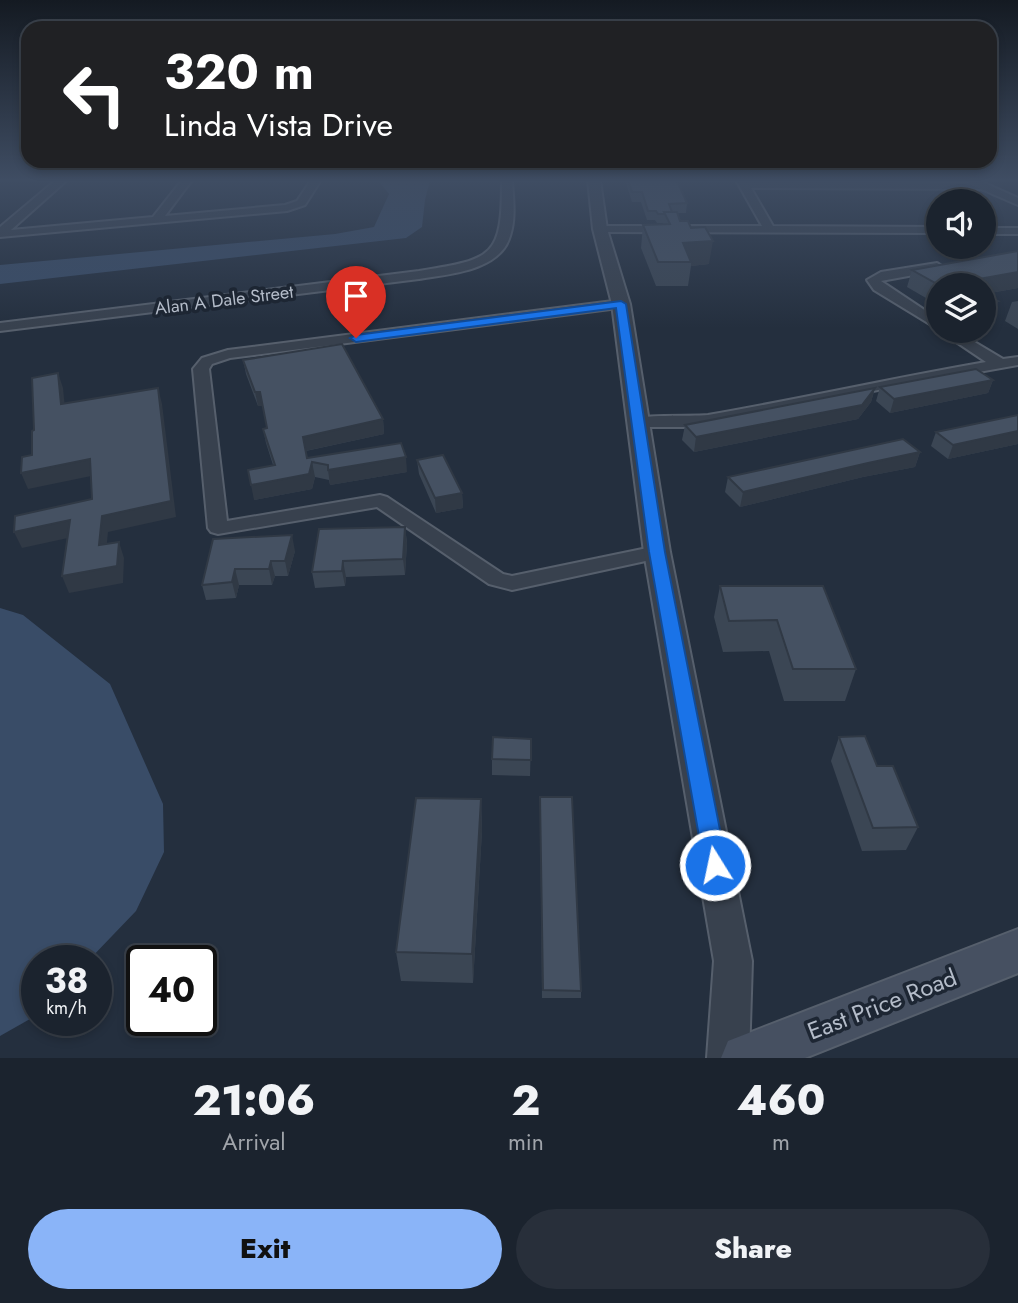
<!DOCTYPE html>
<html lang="en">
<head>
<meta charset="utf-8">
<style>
  body { margin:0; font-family:Jost,sans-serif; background:#282f3a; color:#f1f3f6; height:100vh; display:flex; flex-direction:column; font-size:26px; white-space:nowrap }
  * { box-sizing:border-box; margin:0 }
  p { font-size:23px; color:#a0a4aa }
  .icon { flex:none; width:38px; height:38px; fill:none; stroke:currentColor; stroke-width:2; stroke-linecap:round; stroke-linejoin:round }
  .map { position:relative; height:1058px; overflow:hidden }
  .sheet { display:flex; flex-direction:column; background:#1b232e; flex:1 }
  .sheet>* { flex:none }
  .top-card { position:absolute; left:21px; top:21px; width:976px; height:147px; border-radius:21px; box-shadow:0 4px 10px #0003,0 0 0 2px #39404a; background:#202124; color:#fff; overflow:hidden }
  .tools { position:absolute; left:926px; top:189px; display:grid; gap:14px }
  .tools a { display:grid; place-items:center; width:70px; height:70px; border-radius:50%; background:#1b232e; box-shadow:0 4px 10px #0003,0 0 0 2px #39404a; font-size:35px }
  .speed { position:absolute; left:21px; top:945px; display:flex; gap:14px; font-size:35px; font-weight:700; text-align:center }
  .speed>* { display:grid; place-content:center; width:91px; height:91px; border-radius:50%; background:#1b232e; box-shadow:0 4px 10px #0003,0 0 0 2px #39404a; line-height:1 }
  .speed small { font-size:18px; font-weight:400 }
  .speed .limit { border:4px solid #111; border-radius:10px; background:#fff; color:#111 }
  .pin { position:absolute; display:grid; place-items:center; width:60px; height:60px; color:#fff; margin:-72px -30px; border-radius:50% 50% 50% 0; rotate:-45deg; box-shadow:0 0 7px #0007 }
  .pin .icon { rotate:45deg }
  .me { position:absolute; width:77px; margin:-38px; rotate:350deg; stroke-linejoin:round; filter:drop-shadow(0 0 5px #0008) }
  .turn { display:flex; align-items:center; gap:24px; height:147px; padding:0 28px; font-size:32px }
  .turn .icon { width:91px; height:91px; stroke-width:2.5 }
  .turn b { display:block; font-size:49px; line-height:60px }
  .eta { display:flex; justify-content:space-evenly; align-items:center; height:119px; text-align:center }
  .eta b { font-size:42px; font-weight:800; line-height:49px }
  .primary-button { display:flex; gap:14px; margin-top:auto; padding:14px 28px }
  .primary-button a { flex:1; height:80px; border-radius:42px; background:#8ab4f8; color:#111; font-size:28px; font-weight:800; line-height:80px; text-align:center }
  .primary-button a+a { background:#282f3a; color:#f1f3f6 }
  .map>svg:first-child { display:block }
  .water { fill:#394c67 }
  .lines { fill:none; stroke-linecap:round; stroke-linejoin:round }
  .minor-casing { stroke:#565f6c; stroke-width:4 }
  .tertiary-casing { stroke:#565f6c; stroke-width:4 }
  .secondary-casing { stroke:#565f6c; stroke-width:4 }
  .minor { fill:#38414e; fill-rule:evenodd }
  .tertiary { fill:#38414e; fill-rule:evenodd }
  .secondary { fill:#465061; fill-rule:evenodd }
  .wall { fill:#3b4654 }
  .shaded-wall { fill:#303945 }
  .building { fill:#455162; stroke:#303945; stroke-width:2 }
  .route { fill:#1a73e8; stroke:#114b97; stroke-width:2 }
  .labels { text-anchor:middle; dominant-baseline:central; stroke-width:7; stroke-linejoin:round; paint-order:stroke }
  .far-street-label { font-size:18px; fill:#b4bcc9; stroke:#1d2633 }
  .near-street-label { font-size:24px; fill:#b4bcc9; stroke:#1d2633 }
</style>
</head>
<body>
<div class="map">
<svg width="1018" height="1058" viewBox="0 0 1018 1058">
  <rect width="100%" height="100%" fill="#242f3e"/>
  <g class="water">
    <path d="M 378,180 L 430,180 L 425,200 L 422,227 L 406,238 L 0,284 L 0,265 L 335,234 L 374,227 L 389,194 Z"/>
    <path d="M 0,608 L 23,615 L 110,684 L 163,804 L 164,852 L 136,911 L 88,961 L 37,961 L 37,1013 L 30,1019 L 0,1036 Z"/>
  </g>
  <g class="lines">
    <g class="minor-casing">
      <g id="minor">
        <path d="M 56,180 L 67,180 L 11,230 L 153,217 L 182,180 L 192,180 L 165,216 L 285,205 L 297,201 L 311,180 L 321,180 L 305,205 L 287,211 L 0,237 L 0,227 Z"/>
        <path d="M 502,180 L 512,180 C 513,198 516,218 510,236 C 500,271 449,274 419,279 L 0,331 L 0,323 L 419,271 C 494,259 502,257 502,180 Z"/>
        <path d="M 736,180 L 969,183 L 970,180 L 978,180 L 1018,198 L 1018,205 L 981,189 L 751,188 L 773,226 L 938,227 L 938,233 L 600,232 L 594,229 L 600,226 L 762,226 Z"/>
        <rect x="984" y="228" width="34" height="6"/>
        <path d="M 937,263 L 943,267 L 941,270 L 881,281 L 938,319 L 938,329 L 874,290 L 867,280 L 881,272 Z"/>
        <path d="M 621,300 L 626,301 L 626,307 L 230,358 L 212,364 L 209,369 L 227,521 L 380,495 L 387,497 L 503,574 L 512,576 L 657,546 L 664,547 L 667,552 L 664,557 L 512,590 L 489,584 L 377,507 L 218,534 L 211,532 L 208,528 L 193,369 L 202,358 L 228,350 Z"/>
        <path d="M 940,331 L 956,331 L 1003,359 L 1018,357 L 1018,365 L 878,390 L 692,427 L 638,427 L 630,422 C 638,413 691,417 708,415 C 801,399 893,378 986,362 Z"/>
      </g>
    </g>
    <g class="tertiary-casing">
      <path id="tertiary" d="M 588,180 L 600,180 L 607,229 L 630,304 L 670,552 L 752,961 L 749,1058 L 707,1058 L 714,961 L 644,552 L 612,304 L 593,229 Z"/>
    </g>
    <g class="secondary-casing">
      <path id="secondary" d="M 1018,929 L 1018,973 L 805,1058 L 721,1058 L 728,1041 Z"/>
    </g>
    <use href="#minor" class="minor"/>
    <use href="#tertiary" class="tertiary"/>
    <use href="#secondary" class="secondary"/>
  </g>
  <g class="wall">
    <path d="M 625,180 L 674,180 L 687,203 L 686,213 L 678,213 L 680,221 L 709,264 L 691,266 L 688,286 L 656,286 L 641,248 L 643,225 L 663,224 L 663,223 L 657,223 L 655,220 L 647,220 L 641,202 L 632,202 Z"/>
    <path d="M 1018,251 L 1018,288 L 985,294 L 998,301 L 992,319 L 984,320 L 984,285 L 938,285 L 938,305 L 907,287 L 912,270 Z"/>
    <path d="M 1018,301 L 1018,329 L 1005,321 L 1012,302 Z"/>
    <path d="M 243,360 L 383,419 L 384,434 L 306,451 L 307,458 L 407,472 L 330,485 L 329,480 L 315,477 L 312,489 L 254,500 L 273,465 L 266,443 L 263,429 L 267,428 L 263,406 L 258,406 L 246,374 Z"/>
    <path d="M 993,380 L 988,393 L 890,413 L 876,401 L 880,387 Z"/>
    <path d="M 875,388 L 871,402 L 858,419 L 694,452 L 682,440 L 685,425 Z"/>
    <path d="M 1018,415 L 1018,444 L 948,459 L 931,446 L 936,432 Z"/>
    <path d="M 920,452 L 915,467 L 863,477 L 740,507 L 725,492 L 728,477 Z"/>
    <path d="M 417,460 L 462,493 L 463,508 L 436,513 L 419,474 Z"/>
    <path d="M 405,527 L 407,543 L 405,575 L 346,577 L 345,586 L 315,588 L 312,572 Z"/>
    <path d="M 213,539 L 295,551 L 288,576 L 275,576 L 272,585 L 239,585 L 236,598 L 206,600 L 202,585 Z"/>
    <path d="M 720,586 L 823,586 L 856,669 L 845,701 L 784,701 L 769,651 L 723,652 L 714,617 Z"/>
    <path d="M 839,737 L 877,766 L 918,827 L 906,850 L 862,851 L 831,761 Z"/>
    <path d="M 531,739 L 530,776 L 492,775 L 492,759 Z"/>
    <path d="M 481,799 L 482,831 L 473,983 L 401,981 L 396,952 Z"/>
    <path d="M 540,805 L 581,991 L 581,998 L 542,998 Z"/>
  </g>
  <g class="shaded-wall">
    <path d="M 713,241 L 709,264 L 691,266 L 691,262 L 683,243 Z"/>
    <path d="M 1018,272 L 1018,288 L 984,294 L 984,285 L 962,285 L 963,282 Z"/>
    <path d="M 998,301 L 992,319 L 984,320 L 984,304 Z"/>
    <path d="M 58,373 L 63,388 L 66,419 L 61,404 Z"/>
    <path d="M 993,380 L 988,393 L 890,413 L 894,399 Z"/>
    <path d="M 158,388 L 162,404 L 176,517 L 108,532 L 105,562 L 99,545 L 102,516 Z"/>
    <path d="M 875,388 L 871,402 L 858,419 L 694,452 L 696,437 Z"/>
    <path d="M 255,392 L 260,392 L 263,406 L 258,406 Z"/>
    <path d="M 383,419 L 384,434 L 305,451 L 303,437 Z"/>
    <path d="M 1018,431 L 1018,444 L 948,459 L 953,445 Z"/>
    <path d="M 920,452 L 915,467 L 863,477 L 740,507 L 743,492 L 868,463 Z"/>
    <path d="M 406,457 L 407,472 L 330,485 L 328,470 Z"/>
    <path d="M 90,459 L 96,475 L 28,489 L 21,473 Z"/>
    <path d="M 312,462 L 315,477 L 312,489 L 254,500 L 251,485 Z"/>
    <path d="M 462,493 L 463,508 L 436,513 L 435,498 Z"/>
    <path d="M 70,520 L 77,536 L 22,548 L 14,532 Z"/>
    <path d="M 405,527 L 407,543 L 405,575 L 403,559 Z"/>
    <path d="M 292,535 L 295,551 L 288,576 L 285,561 Z"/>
    <path d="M 119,542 L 124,558 L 123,583 L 69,593 L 62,576 Z"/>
    <path d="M 271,561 L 275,576 L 272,585 L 269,569 Z"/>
    <path d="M 343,561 L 346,577 L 345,586 L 342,571 Z"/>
    <path d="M 235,569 L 239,585 L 236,598 L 232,582 Z"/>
    <path d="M 481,799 L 482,831 L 473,983 L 472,954 Z"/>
  </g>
  <g class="building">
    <path d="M 628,180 L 674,180 L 678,183 L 687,203 L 669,204 L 672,212 L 664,212 L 665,214 L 658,214 L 656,211 L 648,211 L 642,192 L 632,192 Z"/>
    <path d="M 664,212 L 677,212 L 680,221 L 688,221 L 691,228 L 705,227 L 713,241 L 683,243 L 691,262 L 658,262 L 643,225 L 670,224 Z"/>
    <path d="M 1018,251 L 1018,272 L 963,282 L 970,285 L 939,285 L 912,270 Z"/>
    <path d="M 984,293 L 998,301 L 984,304 Z"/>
    <path d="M 342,344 L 383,419 L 303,437 L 307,458 L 401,443 L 406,457 L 328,470 L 328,465 L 312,462 L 309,474 L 251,485 L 248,470 L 275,465 L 263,429 L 267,428 L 260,392 L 255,392 L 243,360 Z"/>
    <path d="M 976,369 L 993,380 L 894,399 L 880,387 Z"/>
    <path d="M 58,373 L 61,404 L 158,388 L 171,501 L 102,516 L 99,545 L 119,542 L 117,566 L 62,576 L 70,520 L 14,532 L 15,516 L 92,499 L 90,459 L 21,473 L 22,457 L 32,455 L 32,431 L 34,430 L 32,378 Z"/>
    <path d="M 875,388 L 862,405 L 696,437 L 685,425 Z"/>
    <path d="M 1018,415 L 1018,431 L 953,445 L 936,432 Z"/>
    <path d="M 903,439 L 920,452 L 868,463 L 743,492 L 728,477 Z"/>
    <path d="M 443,455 L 462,493 L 435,498 L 417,460 Z"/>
    <path d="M 405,527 L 403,559 L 343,561 L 342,571 L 312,572 L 319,529 Z"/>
    <path d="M 292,535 L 285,561 L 271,561 L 269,569 L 235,569 L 232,582 L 202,585 L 213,539 Z"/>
    <path d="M 720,586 L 823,586 L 856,669 L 793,669 L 777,620 L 729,621 Z"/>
    <path d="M 865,736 L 877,766 L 893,766 L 918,827 L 873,828 L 839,737 Z"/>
    <path d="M 493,737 L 531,739 L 531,760 L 492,759 Z"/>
    <path d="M 540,797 L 572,797 L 581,991 L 543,990 Z"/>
    <path d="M 416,798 L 481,799 L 472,954 L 396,952 Z"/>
  </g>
  <linearGradient id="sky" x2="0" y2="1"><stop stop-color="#141a22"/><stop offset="0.55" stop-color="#3f4d63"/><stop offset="1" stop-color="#3f4d63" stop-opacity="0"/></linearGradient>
  <rect width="1018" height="328" fill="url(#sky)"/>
  <path class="route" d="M 621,301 L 626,304 L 665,552 L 727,865 L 723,873 L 715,876 L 707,873 L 704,865 L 649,552 L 616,308 L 356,342 L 350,338 L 356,335 Z"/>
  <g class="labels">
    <g class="far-street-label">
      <text transform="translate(224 300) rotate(-7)">Alan A Dale Street</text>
    </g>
    <g class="near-street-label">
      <text transform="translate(882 1004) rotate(-21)">East Price Road</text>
    </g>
  </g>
</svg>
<div class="tools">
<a><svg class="icon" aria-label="sound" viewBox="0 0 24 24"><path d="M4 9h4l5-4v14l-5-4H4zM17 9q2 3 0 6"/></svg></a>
<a><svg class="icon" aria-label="layers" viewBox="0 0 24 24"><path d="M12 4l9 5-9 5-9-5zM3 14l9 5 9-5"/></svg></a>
</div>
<div class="speed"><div>38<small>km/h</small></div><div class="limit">40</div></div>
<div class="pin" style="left:356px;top:338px;background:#d93025"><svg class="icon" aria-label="arrive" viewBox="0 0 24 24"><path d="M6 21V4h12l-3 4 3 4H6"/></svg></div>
<svg class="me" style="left:715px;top:865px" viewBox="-20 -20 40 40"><circle r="17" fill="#1a73e8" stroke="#fff" stroke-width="3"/><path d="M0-11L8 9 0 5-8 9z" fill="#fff"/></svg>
<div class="top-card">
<div class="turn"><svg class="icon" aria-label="left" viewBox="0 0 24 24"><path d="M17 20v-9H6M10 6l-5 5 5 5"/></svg><div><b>320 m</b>Linda Vista Drive</div></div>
</div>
</div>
<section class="sheet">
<div class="eta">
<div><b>21:06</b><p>Arrival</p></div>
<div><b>2</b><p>min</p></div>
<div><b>460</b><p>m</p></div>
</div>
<div class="primary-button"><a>Exit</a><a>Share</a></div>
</section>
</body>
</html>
